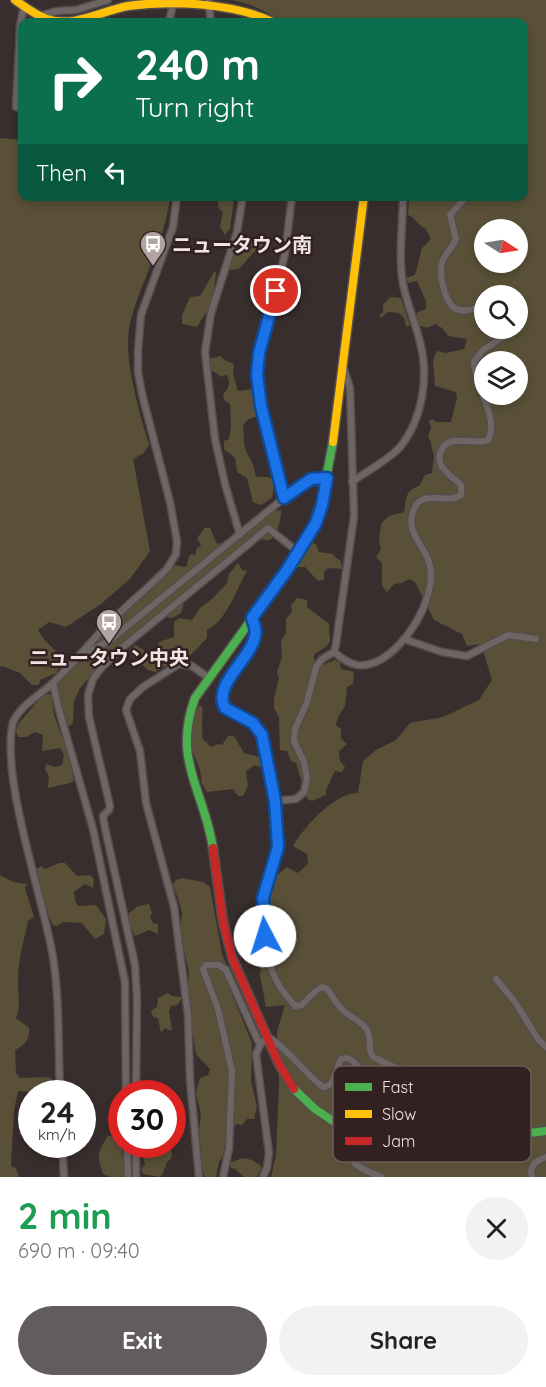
<!DOCTYPE html>
<html lang="en">
<head>
<meta charset="utf-8">
<style>
  body { margin:0; font-family:Quicksand,"Noto Sans JP",sans-serif; background:#f2f2f2; color:#222; height:100vh; display:flex; flex-direction:column; font-size:22px; white-space:nowrap }
  * { box-sizing:border-box; margin:0 }
  p { font-size:20px; color:#767676 }
  .icon { flex:none; width:33px; height:33px; fill:none; stroke:currentColor; stroke-width:2; stroke-linecap:round; stroke-linejoin:round }
  .map { position:relative; height:1177px; overflow:hidden }
  .drawer { display:flex; flex-direction:column; background:#fff; flex:1 }
  .drawer>* { flex:none }
  .banner { position:absolute; left:18px; top:18px; width:510px; height:183px; border-radius:12px; box-shadow:0 3px 9px #0003; background:#0b6e4f; color:#fff; overflow:hidden }
  .needle { width:39px; rotate:102deg }
  .controls { position:absolute; left:474px; top:219px; display:grid; gap:12px }
  .controls a { display:grid; place-items:center; width:54px; height:54px; border-radius:50%; background:#fff; box-shadow:0 3px 9px #0003; font-size:30px }
  .speed { position:absolute; left:18px; top:1080px; display:flex; gap:12px; font-size:30px; font-weight:700; text-align:center }
  .speed>* { display:grid; place-content:center; width:78px; height:78px; border-radius:50%; background:#fff; box-shadow:0 3px 9px #0003; line-height:1 }
  .speed small { font-size:15px; font-weight:400 }
  .speed .limit { border:9px solid #d22; background:#fff; color:#111 }
  .pin { position:absolute; display:grid; place-items:center; width:51px; height:51px; color:#fff; margin:-26px; border:3px solid #fff; border-radius:50%; box-shadow:0 2px 6px #0007 }
  .me { position:absolute; width:66px; margin:-33px; rotate:355deg; stroke-linejoin:round; filter:drop-shadow(0 0 4px #0008) }
  .turn { display:flex; align-items:center; gap:21px; height:126px; padding:0 18px; font-size:27px }
  .turn .icon { width:78px; height:78px; stroke-width:2.5 }
  .turn b { display:block; font-size:42px; line-height:51px }
  .then { display:flex; align-items:center; height:57px; padding:0 18px; background:#0003; gap:12px; font-size:22px }
  .round { display:grid; place-items:center; flex:none; width:63px; height:63px; border-radius:32px; background:#f2f2f2 }
  .head { display:flex; align-items:center; justify-content:space-between; height:102px; padding:0 18px }
  h1 { font-size:36px; font-weight:700; line-height:45px; color:#1e9e55 }
  .cta { display:flex; gap:12px; margin-top:auto; padding:12px 18px }
  .cta a { flex:1; height:69px; border-radius:36px; background:#625d5c; color:#fff; font-size:24px; font-weight:700; line-height:69px; text-align:center }
  .cta a+a { background:#f2f2f2; color:#222 }
  .map>svg:first-child { display:block }
  .green { fill:#595037; fill-rule:evenodd }
  .lines { fill:none; stroke-linecap:round; stroke-linejoin:round }
  .street-casing { stroke:#554d4c; stroke-width:9 }
  .fast-casing { stroke:#554d4c; stroke-width:11 }
  .slow-casing { stroke:#554d4c; stroke-width:11 }
  .jam-casing { stroke:#554d4c; stroke-width:11 }
  .street { stroke:#6e6664; stroke-width:6 }
  .fast { stroke:#4caf50; stroke-width:8 }
  .slow { stroke:#ffc107; stroke-width:8 }
  .jam { stroke:#c62828; stroke-width:8 }
  .route-casing { stroke:#114b97; stroke-width:15 }
  .route { stroke:#1a73e8; stroke-width:10 }
  .labels { text-anchor:middle; dominant-baseline:central; stroke-width:5; stroke-linejoin:round; paint-order:stroke }
  .poi-label { font-size:20px; font-weight:bold; fill:#f1e5e3; stroke:#322120; text-anchor:start }
  .key { fill:#322120; stroke:#6b5c5a; stroke-width:1.5 }
  .key-label { font-size:16px; fill:#f1e5e3 }
</style>
</head>
<body>
<div class="map">
<svg width="546" height="1177" viewBox="0 0 546 1177">
  <rect width="100%" height="100%" fill="#382e2d"/>
  <g class="green">
    <path d="M 230,0 L 546,0 L 546,1177 L 271,1177 L 276,1155 L 279,1084 L 277,1032 L 285,1005 L 266,1007 L 260,975 L 273,878 L 287,867 L 298,873 L 308,864 L 307,854 L 293,846 C 304,827 334,793 358,793 L 363,761 L 376,750 L 396,740 L 410,723 L 443,717 L 479,700 L 492,680 L 481,644 L 467,646 L 462,634 L 434,620 L 415,582 L 409,579 L 402,583 L 394,584 L 387,592 L 382,586 L 382,563 L 376,557 L 381,549 L 379,542 L 381,524 L 389,516 L 404,512 C 406,500 405,490 419,486 L 425,475 L 432,473 L 434,455 C 431,449 432,442 428,437 L 431,427 L 429,421 L 432,419 L 437,422 L 451,422 L 457,398 L 456,392 L 435,386 L 433,360 L 437,351 L 445,353 L 464,349 L 467,339 L 448,336 L 442,328 L 435,324 C 429,329 424,328 417,324 L 414,317 L 418,312 L 426,309 L 426,301 L 417,281 L 408,283 L 406,278 L 415,275 L 422,248 L 431,239 L 425,228 C 417,225 416,218 408,215 L 409,197 L 524,196 L 524,22 L 283,22 C 266,11 250,3 230,0 ZM 484,230 L 518,230 L 518,262 L 484,262 ZM 484,296 L 518,296 L 518,328 L 484,328 ZM 484,362 L 518,362 L 518,394 L 484,394 Z"/>
    <path d="M 0,138 L 22,140 L 22,196 L 170,197 C 165,240 143,277 131,319 C 121,355 139,409 149,445 L 144,453 L 133,459 L 150,551 L 130,579 L 101,604 L 66,627 L 49,622 L 38,630 L 43,638 L 63,659 L 56,673 L 40,680 L 39,685 L 32,685 L 20,673 L 2,666 L 0,667 Z"/>
    <path d="M 217,197 L 234,197 L 230,229 L 225,235 L 220,227 L 223,212 L 219,209 Z"/>
    <path d="M 247,238 L 263,239 L 266,242 L 265,253 L 263,254 L 254,252 L 239,269 L 229,270 C 229,258 236,251 237,241 Z"/>
    <path d="M 214,272 L 216,272 C 215,283 213,300 207,311 C 204,316 200,321 197,327 L 182,324 L 182,315 L 190,297 L 200,296 Z"/>
    <path d="M 390,297 L 401,298 L 410,326 L 406,326 L 404,318 L 399,313 L 388,312 L 381,318 L 379,316 L 383,312 L 383,305 Z"/>
    <path d="M 221,356 L 224,360 L 234,364 L 233,374 L 238,391 L 255,389 L 258,416 L 247,420 L 243,426 C 244,434 243,448 248,455 C 254,466 253,464 256,477 L 268,477 L 275,480 L 272,498 L 261,505 L 253,502 L 247,478 L 237,472 L 235,458 L 224,449 L 224,441 L 229,439 L 231,427 L 230,404 L 224,400 L 223,394 C 230,388 231,382 226,374 L 222,377 L 209,369 L 209,359 Z"/>
    <path d="M 281,510 C 282,517 277,538 269,540 C 267,541 261,539 259,538 L 185,599 L 181,613 L 172,618 L 160,615 L 150,621 L 130,646 L 111,654 L 80,688 L 74,701 L 73,723 L 68,727 L 56,688 L 60,680 L 78,663 L 95,657 C 98,651 95,644 98,639 C 106,626 121,619 130,609 C 143,596 157,582 170,568 L 173,565 L 186,567 L 190,554 L 195,555 L 197,548 L 201,546 L 197,538 L 205,528 L 210,528 L 217,544 L 225,542 L 234,533 L 247,533 L 275,511 Z"/>
    <path d="M 312,543 L 316,544 L 319,552 L 333,554 L 336,558 L 341,561 L 342,569 L 328,568 L 324,572 L 324,580 L 318,581 L 305,567 L 296,567 L 296,560 L 301,557 L 304,551 Z"/>
    <path d="M 238,563 L 242,570 L 247,571 C 236,590 227,620 207,630 L 207,638 L 188,658 L 173,662 L 155,672 L 148,670 L 129,653 L 130,649 L 135,645 L 147,652 L 156,650 L 159,642 L 174,637 L 174,622 L 179,618 L 192,620 L 200,608 L 213,598 L 227,583 L 229,574 Z"/>
    <path d="M 297,598 L 307,600 L 307,607 L 329,624 C 329,629 330,636 330,640 C 329,648 318,650 314,655 L 315,662 L 320,666 L 335,660 L 340,662 L 341,669 L 354,672 L 353,684 L 347,687 L 345,706 L 338,717 L 336,725 L 341,729 L 341,739 L 347,744 L 339,751 L 340,761 L 345,767 L 342,772 L 335,771 L 326,790 L 326,795 L 312,801 L 307,799 L 296,763 L 291,761 L 287,751 L 280,750 L 279,717 L 274,708 L 274,699 L 279,678 L 277,672 L 282,657 L 281,641 L 286,633 L 286,619 L 292,612 L 291,605 Z"/>
    <path d="M 51,694 L 53,696 C 50,713 61,731 66,747 C 69,756 71,769 74,780 L 70,783 L 48,788 L 49,776 L 45,770 L 46,764 L 55,767 L 62,765 L 64,754 L 60,748 L 42,751 L 43,735 L 35,732 L 26,737 L 18,737 L 16,731 L 19,723 L 43,695 Z"/>
    <path d="M 201,705 L 203,710 C 201,720 203,728 202,738 L 211,747 L 218,744 L 222,745 L 228,736 L 234,736 L 244,753 L 259,757 L 263,762 L 262,768 L 255,765 L 246,771 L 248,786 L 243,796 L 238,796 L 233,789 L 207,792 L 202,784 L 200,770 L 190,744 L 194,709 Z"/>
    <path d="M 59,863 L 65,863 L 77,876 L 90,875 L 94,879 L 93,888 L 85,884 L 74,892 L 75,900 L 78,906 L 96,905 L 106,919 L 104,934 L 95,939 L 82,923 L 63,922 L 56,926 L 52,924 C 45,907 42,890 35,873 L 36,869 L 41,866 L 45,869 Z"/>
    <path d="M 0,875 L 13,882 L 27,884 L 25,888 L 34,917 L 28,921 C 24,940 18,960 18,979 C 17,993 22,1004 16,1018 L 29,1028 C 30,1039 25,1045 15,1050 L 16,1073 L 20,1078 L 48,1077 L 52,1079 L 53,1093 L 18,1091 L 14,1111 L 11,1166 L 16,1168 L 19,1177 L 0,1177 Z"/>
    <path d="M 182,878 L 203,882 L 210,887 L 222,954 L 229,971 L 228,985 L 252,1043 L 251,1081 L 257,1107 L 254,1119 L 247,1119 L 242,1125 L 237,1124 L 227,1132 L 223,1156 L 219,1162 L 216,1177 L 205,1177 L 199,1162 L 201,1150 L 199,1130 L 201,1114 L 196,1093 L 200,1078 L 208,1075 L 210,1069 L 196,1054 L 191,1020 L 192,1010 L 187,992 L 189,972 L 180,932 L 182,913 L 178,898 L 172,885 L 176,880 Z"/>
    <path d="M 149,904 L 152,913 L 150,917 L 153,923 L 158,924 L 158,934 L 149,930 L 135,936 L 128,922 L 129,913 L 138,906 Z"/>
    <path d="M 168,993 L 172,996 L 180,997 L 182,999 L 177,1005 L 171,1006 L 169,1012 L 172,1029 L 171,1031 L 165,1028 L 161,1033 L 158,1018 L 153,1017 L 151,1011 L 157,1007 L 158,998 Z"/>
    <path d="M 108,1136 L 113,1136 L 121,1141 L 125,1177 L 111,1177 L 103,1174 C 97,1155 97,1153 108,1136 Z"/>
    <path d="M 162,1145 L 170,1145 C 171,1152 175,1157 167,1162 L 163,1173 L 160,1177 L 143,1174 L 141,1169 L 145,1165 L 143,1156 L 162,1154 L 160,1149 Z"/>
    <path d="M 242,1158 C 248,1158 259,1162 262,1168 L 257,1177 L 244,1177 L 235,1169 L 231,1168 L 230,1163 Z"/>
  </g>
  <g class="lines">
    <g class="street-casing">
      <g id="street">
        <path d="M 208,0 L 211,22"/>
        <path d="M 40,16 L 57,11 L 76,10 L 108,0"/>
        <path d="M 169,22 L 173,4"/>
        <path d="M 22,108 L 16,107 L 20,26 L 24,6"/>
        <path d="M 467,196 L 450,215 L 456,239 C 453,246 447,252 443,260 C 438,271 444,303 456,309 C 464,313 476,308 484,306"/>
        <path d="M 518,306 C 525,313 524,320 518,328"/>
        <path d="M 352,482 C 364,473 391,458 400,447 C 423,419 429,376 420,342 C 415,322 407,304 403,284 C 398,256 403,225 403,196"/>
        <path d="M 284,498 L 261,406 L 257,375 L 259,353 L 285,254 L 292,196"/>
        <path d="M 240,535 L 225,484 L 215,439 L 205,352 L 211,313 L 237,232 L 243,196"/>
        <path d="M 252,618 L 256,631 L 255,639 L 224,687 L 222,702 C 230,720 256,714 264,741 C 273,771 281,815 278,846 C 276,864 266,881 263,899 C 261,910 263,921 264,932 C 268,966 272,980 295,1006 L 302,1005 C 332,971 323,993 345,1012 C 352,1018 362,1021 367,1030 C 372,1038 367,1049 373,1057 L 415,1077 C 427,1087 423,1101 413,1110 C 403,1111 389,1108 381,1102 C 367,1092 360,1052 341,1059 C 336,1069 335,1087 323,1087 C 307,1076 282,1042 268,1038 L 261,1043 L 256,1054 L 269,1153 L 267,1168 L 263,1177"/>
        <path d="M 404,639 L 442,652 L 467,656 L 508,635 L 536,639"/>
        <path d="M 334,652 C 349,665 361,670 380,660 C 408,645 439,594 429,562 C 423,543 403,531 415,507 C 424,489 448,505 461,495 L 461,485 C 452,476 434,467 441,451 C 449,432 473,446 488,440 C 500,418 474,386 474,362 L 483,350 L 517,328"/>
        <path d="M 86,653 L 109,641 L 284,498 L 311,479 L 327,478"/>
        <path d="M 53,683 L 58,706 L 93,829 L 125,982 L 126,1094"/>
        <path d="M 275,801 L 296,799 L 304,792 L 307,778 L 304,762 L 294,741 L 295,729 L 307,702 L 316,667 L 322,659 L 334,652 L 336,644 L 354,516 L 350,388 L 343,366"/>
        <path d="M 496,979 L 515,1002 L 538,1039 L 546,1047"/>
        <path d="M 60,1094 C 58,1048 60,1002 53,957 C 43,897 0,777 13,722 C 22,703 41,695 55,681 C 69,667 82,653 95,638 C 117,613 144,592 167,569 L 176,554 L 177,541 L 170,502 L 143,398 L 138,373 L 138,351 L 141,315 L 173,227 L 177,196"/>
        <path d="M 136,1094 L 137,999 L 135,965 L 105,828 L 103,816 L 109,810 L 110,806 L 89,717 L 88,695 L 93,679 L 103,666 L 123,647 L 268,528 L 298,552"/>
        <path d="M 349,1128 C 344,1162 353,1166 382,1177"/>
        <path d="M 62,1144 L 64,1177"/>
        <path d="M 127,1144 L 128,1177"/>
        <path d="M 136,1144 L 136,1177"/>
        <path d="M 199,1177 L 190,1080 L 188,1015 L 174,907 L 146,803 L 140,751 L 126,710 L 130,699 L 143,687 L 179,664 L 192,666 L 209,678"/>
        <path d="M 223,1177 L 229,1149 L 232,1071 L 218,1009 L 203,969 L 206,965 L 219,965 L 226,970 L 260,1045"/>
        <path d="M 532,1177 C 529,1166 536,1160 546,1157"/>
      </g>
    </g>
    <g class="fast-casing">
      <g id="fast">
        <path d="M 213,848 C 204,790 172,760 195,698 L 287,570 L 319,515 L 333,442"/>
        <path d="M 294,1089 L 315,1109 L 333,1121 L 424,1149 L 456,1149 L 505,1136 L 546,1131"/>
      </g>
    </g>
    <g class="slow-casing">
      <g id="slow">
        <path d="M 15,0 C 25,7 35,15 47,19 C 74,28 101,11 128,6 C 171,0 233,3 273,22"/>
        <path d="M 333,442 L 364,196"/>
      </g>
    </g>
    <g class="jam-casing">
      <path id="jam" d="M 213,848 L 223,922 L 233,960 L 279,1064 L 294,1089"/>
    </g>
    <use href="#street" class="street"/>
    <use href="#fast" class="fast"/>
    <use href="#slow" class="slow"/>
    <use href="#jam" class="jam"/>
  </g>
  <g class="lines">
    <g class="route-casing">
      <path id="route" d="M 265,936 L 263,898 L 278,847 L 275,801 L 262,735 L 253,723 L 225,708 C 212,685 251,659 255,636 C 257,630 254,624 252,618 L 287,570 L 316,523 L 322,505 L 327,478 L 311,479 L 284,498 L 261,406 L 257,375 L 259,353 L 276,291"/>
    </g>
    <use href="#route" class="route"/>
  </g>
  <defs>
    <g id="bus-pin" transform="scale(1.35)"><path d="M0 17L-7.5 6A9.5 9.5 0 1 1 7.5 6Z" fill="#b0a5a3" stroke="#322120"/><path d="M-5-6H5V4H4V6H2V4H-2V6H-4V4H-5ZM-3.5-4V0h7V-4ZM-3.5 1.2v1.5H-2V1.2ZM2 1.2v1.5H3.5V1.2Z" fill="#fff"/></g>
  </defs>
  <g fill-rule="evenodd">
    <use href="#bus-pin" x="153" y="244"/>
    <use href="#bus-pin" x="109" y="622"/>
  </g>
  <g class="labels">
    <g class="poi-label">
      <text x="172" y="244">ニュータウン南</text>
      <text x="109" y="657" text-anchor="middle">ニュータウン中央</text>
    </g>
  </g>
  <rect x="333" y="1066" width="198" height="96" rx="9" class="key"/>
  <rect x="345" y="1083" width="27" height="8" fill="#4caf50"/>
  <rect x="345" y="1110" width="27" height="8" fill="#ffc107"/>
  <rect x="345" y="1137" width="27" height="8" fill="#c62828"/>
  <g class="key-label">
    <text x="382" y="1093">Fast</text>
    <text x="382" y="1120">Slow</text>
    <text x="382" y="1147">Jam</text>
  </g>
</svg>
<div class="controls">
<a><svg class="needle" viewBox="-14 -14 28 28"><path d="M0-13l5 13h-10z" fill="#e53935"/><path d="M0 13l5-13h-10z" fill="#767676"/></svg></a>
<a><svg class="icon" aria-label="search" viewBox="0 0 24 24"><circle cx="10" cy="10" r="6"/><path d="M15 15l6 6"/></svg></a>
<a><svg class="icon" aria-label="layers" viewBox="0 0 24 24"><path d="M12 4l9 5-9 5-9-5zM3 14l9 5 9-5"/></svg></a>
</div>
<div class="speed"><div>24<small>km/h</small></div><div class="limit">30</div></div>
<div class="pin" style="left:276px;top:291px;background:#d93025"><svg class="icon" aria-label="arrive" viewBox="0 0 24 24"><path d="M6 21V4h12l-3 4 3 4H6"/></svg></div>
<svg class="me" style="left:265px;top:936px" viewBox="-20 -20 40 40"><circle r="19" fill="#fff"/><path d="M0-13L10 11 0 6-10 11z" fill="#1a73e8"/></svg>
<div class="banner">
<div class="turn"><svg class="icon" aria-label="right" viewBox="0 0 24 24"><path d="M7 20v-9h11M14 6l5 5-5 5"/></svg><div><b>240 m</b>Turn right</div></div>
<div class="then">Then<svg class="icon" aria-label="left" viewBox="0 0 24 24"><path d="M17 20v-9H6M10 6l-5 5 5 5"/></svg></div>
</div>
</div>
<section class="drawer">
<div class="head"><div><h1>2 min</h1><p>690 m · 09:40</p></div><a class="round"><svg class="icon" aria-label="close" viewBox="0 0 24 24"><path d="M6 6l12 12M18 6L6 18"/></svg></a></div>
<div class="cta"><a>Exit</a><a>Share</a></div>
</section>
</body>
</html>
